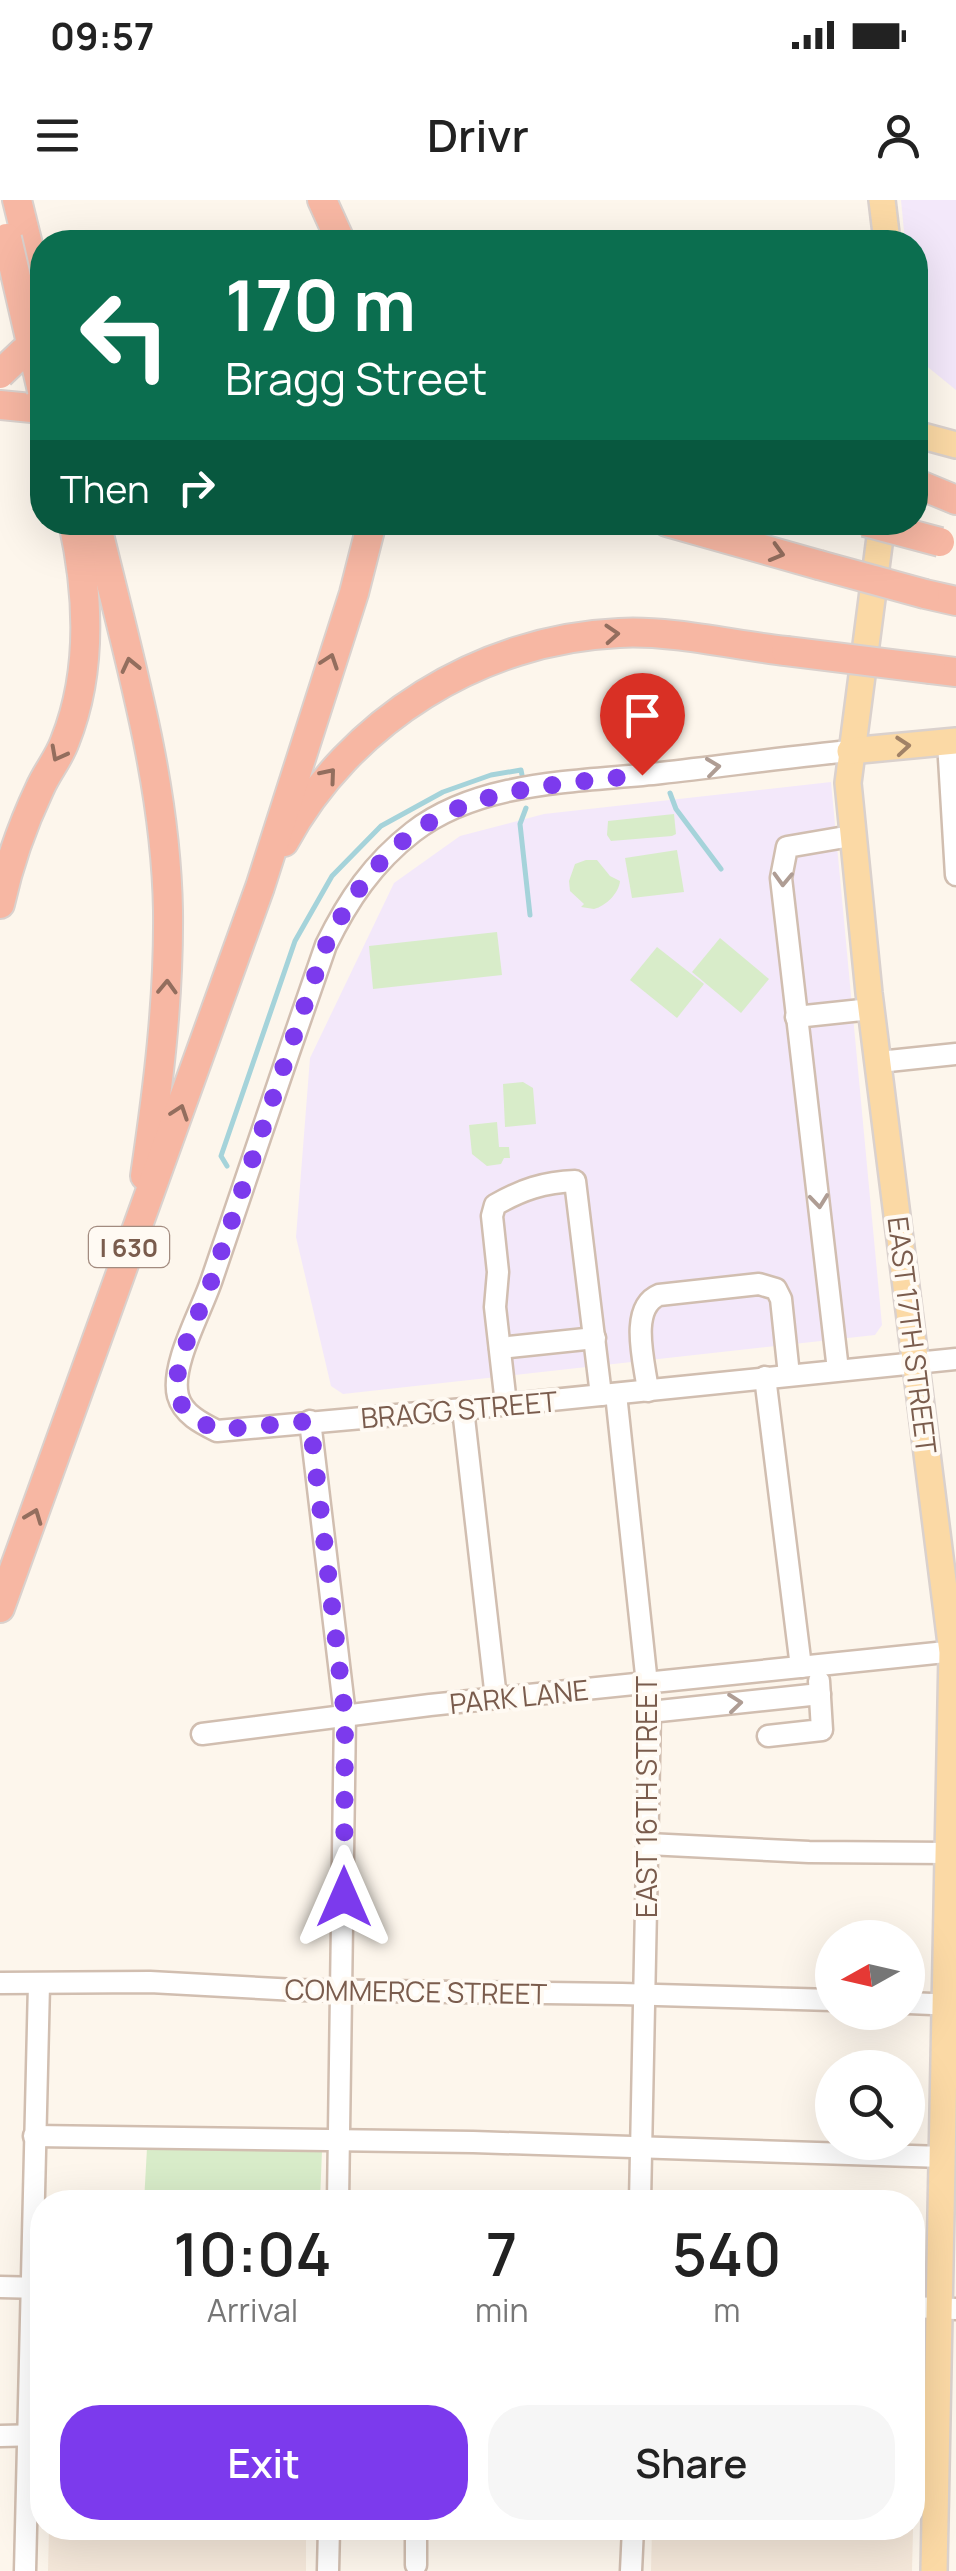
<!DOCTYPE html>
<html lang="en">
<head>
<meta charset="utf-8">
<style>
  body { margin:0; font-family:Manrope,sans-serif; background:#f6f6f6; color:#222; height:100vh; display:flex; flex-direction:column; font-size:38px; white-space:nowrap }
  * { box-sizing:border-box; margin:0 }
  p { font-size:32px; color:#767676 }
  .icon { flex:none; width:55px; height:55px; fill:none; stroke:currentColor; stroke-width:2; stroke-linecap:round; stroke-linejoin:round }
  .map { position:relative; flex:1; overflow:hidden }
  .drawer { position:absolute; left:30px; top:1990px; width:895px; height:350px; display:flex; flex-direction:column; background:#fff; border-radius:40px; box-shadow:0 10px 40px #0002 }
  .drawer>* { flex:none }
  .hud { position:absolute; left:30px; top:30px; width:898px; height:305px; border-radius:40px; box-shadow:0 10px 40px #0002; background:#0b6e4f; color:#fff; overflow:hidden }
  .needle { width:65px; rotate:262deg }
  .fabs { position:absolute; left:815px; top:1720px; display:grid; gap:20px }
  .fabs a { display:grid; place-items:center; width:110px; height:110px; border-radius:50%; background:#fff; box-shadow:0 10px 40px #0002; font-size:50px }
  .pin { position:absolute; display:grid; place-items:center; width:85px; height:85px; color:#fff; margin:-102px -42px; border-radius:50% 50% 50% 0; rotate:-45deg; box-shadow:0 0 10px #0007 }
  .pin .icon { rotate:45deg }
  .me { position:absolute; width:110px; margin:-55px; rotate:0deg; stroke-linejoin:round; filter:drop-shadow(0 0 8px #0008) }
  .turn { display:flex; align-items:center; gap:35px; height:210px; padding:0 30px; font-size:45px }
  .turn .icon { width:130px; height:130px; stroke-width:2.5 }
  .turn b { display:block; font-size:70px; line-height:85px }
  .then { display:flex; align-items:center; height:95px; padding:0 30px; background:#0003; gap:20px; font-size:38px }
  .eta { display:flex; justify-content:space-evenly; align-items:center; height:170px; text-align:center }
  .eta b { font-size:60px; font-weight:600; line-height:70px }
  .action { display:flex; gap:20px; margin-top:auto; padding:20px 30px }
  .action a { flex:1; height:115px; border-radius:40px; background:#7c3aed; color:#fff; font-size:40px; font-weight:600; line-height:115px; text-align:center }
  .action a+a { background:#f6f6f6; color:#222 }
  .status { display:flex; justify-content:space-between; align-items:center; height:70px; padding:0 50px; background:#fff; direction:ltr }
  .status svg { height:28px; fill:currentColor }
  header { display:flex; justify-content:space-between; align-items:center; height:130px; padding:0 30px; background:#fff; font-size:45px; font-weight:600 }
  .map>svg:first-child { display:block }
  .residential { fill:#f5e8da }
  .education { fill:#f3e8fa }
  .green { fill:#d8ecc9 }
  .lines { fill:none; stroke-linecap:round; stroke-linejoin:round }
  .stream { stroke:#a5d3da; stroke-width:5 }
  .minor-casing { stroke:#d1beb0; stroke-width:25 }
  .major-casing { stroke:#dad1cd; stroke-width:30 }
  .highway-casing { stroke:#dad1cd; stroke-width:32 }
  .minor { stroke:#fff; stroke-width:20 }
  .major { stroke:#fbd9a5; stroke-width:25 }
  .highway { stroke:#f7b7a3; stroke-width:28 }
  .highway-bridge-casing { stroke:#dad1cd; stroke-width:32; stroke-linecap:butt }
  .highway-bridge { stroke:#f7b7a3; stroke-width:28 }
  .oneway { stroke:#936e5e }
  .oneway2 { stroke:#a18267 }
  .oneway3 { stroke:#af9d94 }
  .route { stroke:#7c3aed; stroke-width:18; stroke-dasharray:0 32.4 }
  .labels { text-anchor:middle; dominant-baseline:central; stroke-width:8; stroke-linejoin:round; paint-order:stroke }
  .shield { fill:#fffaf3; stroke:#a28b7f; stroke-width:2.5 }
  .shield-label { font-size:25px; font-weight:bold; fill:#7a5c4d }
  .street-label { font-size:28px; fill:#7a5c4d; stroke:#fffaf3 }
</style>
</head>
<body>
<div class="status"><b>09:57</b><svg viewBox="0 0 49 12"><path d="M0 12V9h3v3zM5 12V6h3v6zM10 12V3h3v9zM15 12V0h3v12zM26 1h20v11H26zM47 4h2v5h-2z"/></svg></div>
<header><svg class="icon" aria-label="menu" viewBox="0 0 24 24"><path d="M4 6h16M4 12h16M4 18h16"/></svg>Drivr<svg class="icon" aria-label="person" viewBox="0 0 24 24"><circle cx="12" cy="8" r="4"/><path d="M4 21q1-7 8-7t8 7"/></svg></header>
<div class="map">
<svg width="956" height="2371" viewBox="0 0 956 2371">
  <rect width="100%" height="100%" fill="#fdf6ec"/>
  <g class="residential">
    <path d="M 912,2126 L 918,2126 L 912,2371 L 651,2371 L 652,2328 L 912,2328 Z"/>
    <path d="M 49,2328 L 306,2328 L 306,2371 L 48,2371 Z"/>
  </g>
  <g class="education">
    <path d="M 901,0 L 956,0 L 956,190 L 918,159 L 915,42 L 905,42 Z"/>
    <path d="M 831,582 L 882,1125 L 875,1135 L 343,1194 L 331,1186 L 296,1037 L 310,858 L 394,683 L 460,636 L 544,614 Z"/>
  </g>
  <g class="green">
    <path d="M 674,614 L 676,634 L 672,636 L 611,641 L 607,635 L 608,621 Z"/>
    <path d="M 677,650 L 684,692 L 632,698 L 625,658 Z"/>
    <path d="M 586,660 L 597,660 L 610,676 L 620,681 C 619,693 606,706 594,709 L 581,707 L 584,704 L 570,691 L 569,681 L 575,664 Z"/>
    <path d="M 497,732 L 502,775 L 373,789 L 369,746 Z"/>
    <path d="M 720,738 L 769,779 L 741,813 L 692,772 Z"/>
    <path d="M 657,747 L 704,784 L 677,818 L 630,780 Z"/>
    <path d="M 523,882 L 533,888 L 536,924 L 505,927 L 503,884 Z"/>
    <path d="M 497,922 L 499,947 L 509,947 L 510,958 L 504,958 L 501,964 L 487,966 L 472,954 L 469,925 Z"/>
    <path d="M 147,1948 L 322,1950 L 320,2002 L 144,2002 Z"/>
  </g>
  <g class="lines">
    <g class="stream">
      <path d="M 670,593 L 676,609 L 721,669"/>
      <path d="M 526,608 L 520,624 L 530,715"/>
      <path d="M 227,966 L 221,956 L 295,741 L 332,676 L 381,626 L 443,592 L 491,575 L 521,570 L 522,575"/>
    </g>
    <g class="minor-casing">
      <g id="minor">
        <path d="M 948,542 L 956,675"/>
        <path d="M 850,551 C 787,557 724,566 661,573 C 580,582 480,580 413,632 C 373,663 348,700 326,745 C 287,856 250,968 212,1079 C 202,1110 170,1165 178,1196 C 183,1214 201,1223 217,1231 L 463,1209 L 956,1159"/>
        <path d="M 796,817 L 871,809"/>
        <path d="M 879,862 L 956,854"/>
        <path d="M 500,1148 L 595,1138"/>
        <path d="M 838,1170 L 781,678 L 787,647 L 851,636"/>
        <path d="M 765,1177 L 801,1467"/>
        <path d="M 648,1191 C 645,1164 628,1108 659,1095 L 759,1084 L 776,1089 L 781,1099 L 789,1175"/>
        <path d="M 616,1194 L 650,1512 L 640,2002"/>
        <path d="M 506,1204 L 495,1107 L 498,1072 L 492,1016 L 495,1005 C 521,990 544,982 575,981 L 601,1195"/>
        <path d="M 463,1209 L 496,1498"/>
        <path d="M 310,1221 L 345,1515 L 338,2002"/>
        <path d="M 650,1512 L 820,1494"/>
        <path d="M 202,1534 L 430,1505 L 956,1451"/>
        <path d="M 768,1536 L 822,1530 L 819,1481"/>
        <path d="M 648,1644 L 809,1652 L 950,1653"/>
        <path d="M 0,1783 L 150,1782 L 296,1790 L 622,1794 L 832,1800"/>
        <path d="M 908,1803 L 956,1805"/>
        <path d="M 34,1936 L 473,1942 L 943,1957"/>
        <path d="M 0,2087 L 42,2088"/>
        <path d="M 912,2107 L 956,2109"/>
        <path d="M 0,2236 L 42,2235"/>
        <path d="M 416,2365 L 416,2328"/>
        <path d="M 25,2371 L 39,1784"/>
        <path d="M 328,2371 L 329,2328"/>
        <path d="M 631,2371 L 633,2328"/>
      </g>
    </g>
    <g class="major-casing">
      <g id="major">
        <path d="M 882,0 L 887,42"/>
        <path d="M 915,234 L 956,245"/>
        <path d="M 882,322 L 848,583 L 869,793 L 952,1452 L 934,2371"/>
        <path d="M 850,551 L 956,541"/>
      </g>
    </g>
    <g class="highway-casing">
      <g id="highway">
        <path d="M 17,0 L 42,101"/>
        <path d="M 322,0 L 341,42"/>
        <path d="M 0,205 L 42,209"/>
        <path d="M 915,283 L 956,300"/>
        <path d="M 96,322 C 126,449 166,579 168,711 C 169,801 158,888 145,976"/>
        <path d="M 667,322 L 819,365"/>
        <path d="M 925,394 L 956,401"/>
        <path d="M 931,469 L 956,472"/>
        <path d="M 284,642 C 349,521 481,439 619,433 C 671,430 733,445 786,451"/>
        <path d="M 0,704 C 9,663 22,626 40,588 C 47,572 59,558 65,541 C 93,471 89,395 73,322"/>
        <path d="M 0,1408 L 260,687 L 354,393 L 372,322"/>
      </g>
    </g>
    <use href="#minor" class="minor"/>
    <use href="#major" class="major"/>
    <use href="#highway" class="highway"/>
    <g class="highway-bridge-casing">
      <g id="highway-bridge">
        <path d="M 7,38 L 42,191"/>
        <path d="M 0,174 L 23,152 L 42,141"/>
        <path d="M 865,322 L 940,342"/>
        <path d="M 819,365 L 925,394"/>
        <path d="M 786,451 L 931,469"/>
      </g>
    </g>
    <use href="#highway-bridge" class="highway-bridge"/>
  </g>
  <defs><path id="oneway-chevron" d="M-2-3.5L2.5 0L-2 3.5" fill="none" stroke-width="1.6" stroke-linecap="round" stroke-linejoin="round" transform="scale(2.5)"/></defs>
  <g class="oneway">
    <use href="#oneway-chevron" transform="translate(777 353) rotate(16)"/>
    <use href="#oneway-chevron" transform="translate(612 434) rotate(-4)"/>
    <use href="#oneway-chevron" transform="translate(330 461) rotate(-71)"/>
    <use href="#oneway-chevron" transform="translate(130 465) rotate(-103)"/>
    <use href="#oneway-chevron" transform="translate(58 554) rotate(118)"/>
    <use href="#oneway-chevron" transform="translate(329 575) rotate(-50)"/>
    <use href="#oneway-chevron" transform="translate(167 787) rotate(-88)"/>
    <use href="#oneway-chevron" transform="translate(180 912) rotate(-71)"/>
    <use href="#oneway-chevron" transform="translate(34 1316) rotate(-69)"/>
  </g>
  <use class="oneway2" href="#oneway-chevron" transform="translate(903 546) rotate(-5)"/>
  <g class="oneway3">
    <use href="#oneway-chevron" transform="translate(713 567) rotate(-7)"/>
    <use href="#oneway-chevron" transform="translate(783 679) rotate(92)"/>
    <use href="#oneway-chevron" transform="translate(819 1001) rotate(84)"/>
    <use href="#oneway-chevron" transform="translate(735 1503) rotate(-6)"/>
  </g>
  <g class="lines">
    <path class="route" d="M 344,1697 L 345,1516 L 310,1221 L 217,1230 C 201,1223 183,1214 178,1196 C 170,1166 202,1110 212,1079 C 250,968 286,856 326,745 C 401,594 490,591 642,575"/>
  </g>
  <g class="labels">
    <rect class="shield" x="89" y="1027" width="80" height="40" rx="8"/>
    <g class="shield-label">
      <text x="129" y="1047">I 630</text>
    </g>
    <g class="street-label">
      <text transform="translate(913 1135) rotate(83)">EAST 17TH STREET</text>
      <text transform="translate(459 1209) rotate(-5)">BRAGG STREET</text>
      <text transform="translate(519 1496) rotate(-6)">PARK LANE</text>
      <text transform="translate(646 1597) rotate(-90)">EAST 16TH STREET</text>
      <text transform="translate(416 1791) rotate(1)">COMMERCE STREET</text>
    </g>
  </g>
</svg>
<div class="fabs">
<a><svg class="needle" viewBox="-14 -14 28 28"><path d="M0-13l5 13h-10z" fill="#e53935"/><path d="M0 13l5-13h-10z" fill="#767676"/></svg></a>
<a><svg class="icon" aria-label="search" viewBox="0 0 24 24"><circle cx="10" cy="10" r="6"/><path d="M15 15l6 6"/></svg></a>
</div>
<div class="pin" style="left:642px;top:575px;background:#d93025"><svg class="icon" aria-label="arrive" viewBox="0 0 24 24"><path d="M6 21V4h12l-3 4 3 4H6"/></svg></div>
<svg class="me" style="left:344px;top:1697px" viewBox="-20 -20 40 40"><path d="M0-17L14 15 0 8-14 15z" fill="#7c3aed" stroke="#fff" stroke-width="4"/></svg>
<div class="hud">
<div class="turn"><svg class="icon" aria-label="left" viewBox="0 0 24 24"><path d="M17 20v-9H6M10 6l-5 5 5 5"/></svg><div><b>170 m</b>Bragg Street</div></div>
<div class="then">Then<svg class="icon" aria-label="right" viewBox="0 0 24 24"><path d="M7 20v-9h11M14 6l5 5-5 5"/></svg></div>
</div>
<section class="drawer">
<div class="eta">
<div><b>10:04</b><p>Arrival</p></div>
<div><b>7</b><p>min</p></div>
<div><b>540</b><p>m</p></div>
</div>
<div class="action"><a>Exit</a><a>Share</a></div>
</section>
</div>
</body>
</html>
